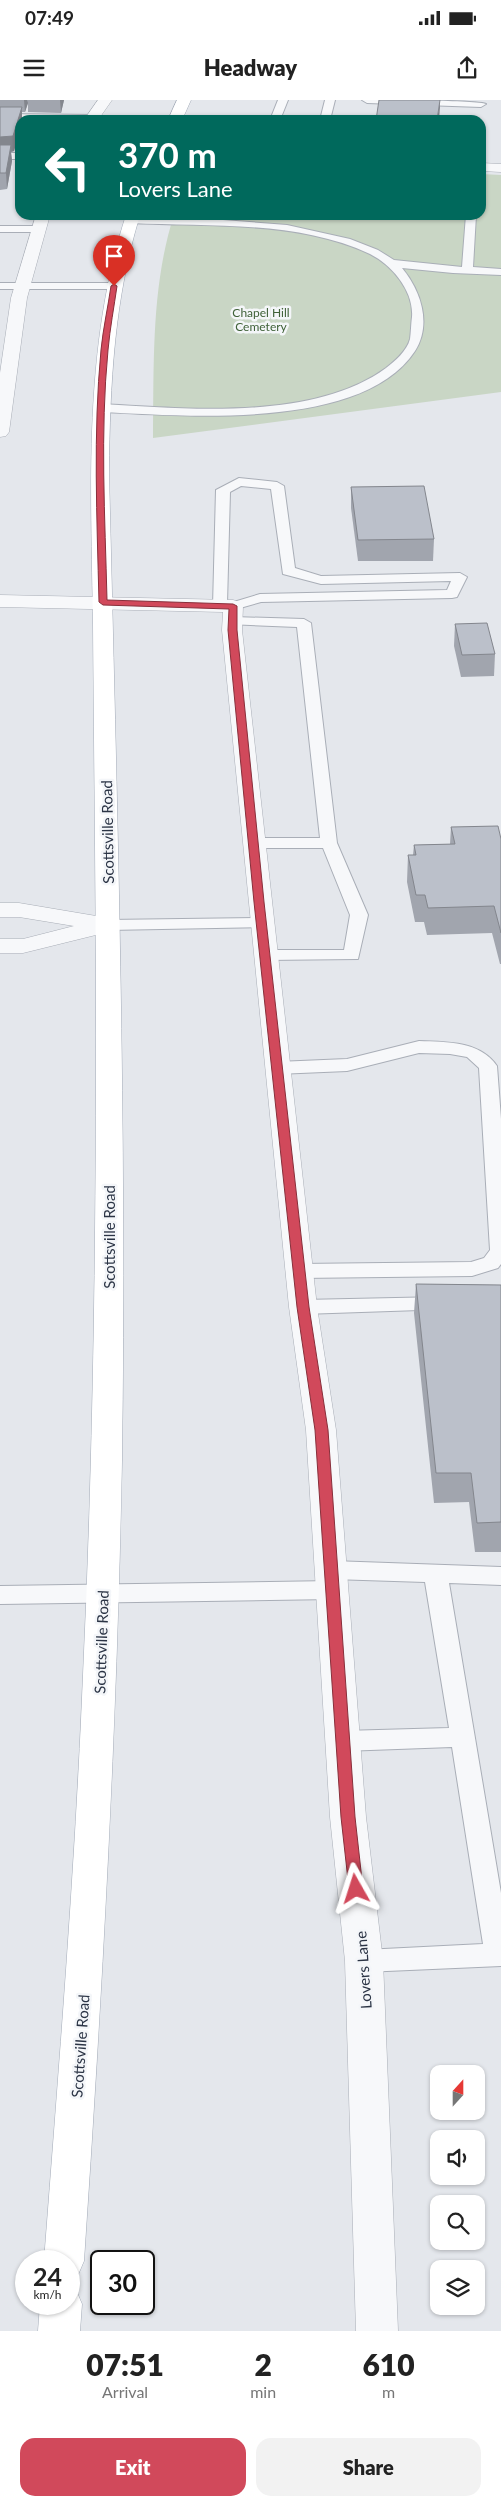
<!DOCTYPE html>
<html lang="en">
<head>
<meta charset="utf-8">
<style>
  body { margin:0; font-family:Lato,sans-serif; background:#f2f2f2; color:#222; height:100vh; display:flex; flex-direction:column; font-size:19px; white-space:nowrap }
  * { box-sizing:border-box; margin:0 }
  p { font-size:16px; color:#767676 }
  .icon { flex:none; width:28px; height:28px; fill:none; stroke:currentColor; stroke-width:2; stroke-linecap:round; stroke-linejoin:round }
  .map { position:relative; height:2231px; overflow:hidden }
  .details { display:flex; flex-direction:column; background:#fff; flex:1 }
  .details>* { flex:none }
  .guide { position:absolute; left:15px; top:15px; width:471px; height:105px; border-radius:15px; box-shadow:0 1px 4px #0004; background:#00695c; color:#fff; overflow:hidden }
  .needle { width:32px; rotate:21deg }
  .buttons { position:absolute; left:430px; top:1965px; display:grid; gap:10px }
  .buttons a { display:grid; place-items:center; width:55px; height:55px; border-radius:10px; background:#fff; box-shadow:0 1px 4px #0004; font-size:25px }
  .speed { position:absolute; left:15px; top:2150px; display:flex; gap:10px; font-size:25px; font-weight:700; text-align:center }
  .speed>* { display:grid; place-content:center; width:65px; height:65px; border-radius:50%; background:#fff; box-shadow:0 1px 4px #0004; line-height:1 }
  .speed small { font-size:12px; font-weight:400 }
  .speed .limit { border:2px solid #111; border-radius:8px; background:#fff; color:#111 }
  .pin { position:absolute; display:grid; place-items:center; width:42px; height:42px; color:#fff; margin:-51px -21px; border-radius:50% 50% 50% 0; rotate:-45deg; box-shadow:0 0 5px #0007 }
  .pin .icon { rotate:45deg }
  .me { position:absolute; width:55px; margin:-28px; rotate:354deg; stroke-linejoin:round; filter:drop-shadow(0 0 4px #0008) }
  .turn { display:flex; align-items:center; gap:18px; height:105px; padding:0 20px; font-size:22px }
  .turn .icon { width:65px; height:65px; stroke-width:2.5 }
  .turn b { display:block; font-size:35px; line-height:42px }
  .eta { display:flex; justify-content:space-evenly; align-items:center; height:85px; text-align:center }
  .eta b { font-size:30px; font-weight:800; line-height:35px }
  .action { display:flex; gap:10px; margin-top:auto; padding:10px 20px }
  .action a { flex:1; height:58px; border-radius:15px; background:#d1495b; color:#fff; font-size:20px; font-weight:800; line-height:58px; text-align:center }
  .action a+a { background:#f2f2f2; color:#222 }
  .status { display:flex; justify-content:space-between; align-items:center; height:35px; padding:0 25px; background:#fff; direction:ltr }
  .status svg { height:14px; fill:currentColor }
  header { display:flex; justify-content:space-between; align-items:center; height:65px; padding:0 20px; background:#fff; font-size:22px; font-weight:800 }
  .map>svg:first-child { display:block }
  .green { fill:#c9d6c5 }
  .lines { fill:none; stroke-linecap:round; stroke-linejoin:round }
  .service-casing { stroke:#a9aeb7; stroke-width:2 }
  .minor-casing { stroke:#a9aeb7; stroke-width:1 }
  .primary-casing { stroke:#a3abb8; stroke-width:1 }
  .service { fill:#f7f8fa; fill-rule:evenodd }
  .minor { fill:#f7f8fa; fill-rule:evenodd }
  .primary { fill:#fff; fill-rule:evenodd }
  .wall { fill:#a1a5ae }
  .shaded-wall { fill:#83868d }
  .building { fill:#bbc0ca; stroke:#83868d }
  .route { fill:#d1495b; stroke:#882f3b }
  .labels { text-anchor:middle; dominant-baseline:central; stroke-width:5; stroke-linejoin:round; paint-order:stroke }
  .far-park-label { font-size:12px; fill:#3f6138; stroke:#f4f6f9 }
  .street-label { font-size:15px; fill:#2b3445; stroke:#f4f6f9 }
</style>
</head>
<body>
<div class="status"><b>07:49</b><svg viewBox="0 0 49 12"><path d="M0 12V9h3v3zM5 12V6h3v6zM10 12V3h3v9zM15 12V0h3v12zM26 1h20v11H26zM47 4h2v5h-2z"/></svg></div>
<header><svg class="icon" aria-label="menu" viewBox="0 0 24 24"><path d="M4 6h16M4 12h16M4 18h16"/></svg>Headway<svg class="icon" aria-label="share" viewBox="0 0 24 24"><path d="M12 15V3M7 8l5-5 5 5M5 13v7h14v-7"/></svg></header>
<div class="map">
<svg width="501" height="2231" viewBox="0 0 501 2231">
  <rect width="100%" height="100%" fill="#e4e7ec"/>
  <path class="green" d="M 481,74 L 501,75 L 501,292 L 153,338 C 154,264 151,186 174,115 L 481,115 Z"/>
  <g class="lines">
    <g class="service-casing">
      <g id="service">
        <path d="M 278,0 L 288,0 L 280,20 L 270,20 Z"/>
        <path d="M 325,0 L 335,0 L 330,20 L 320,20 Z"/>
        <path d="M 362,0 C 381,0 477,0 486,4 L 481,7 L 367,3 Z"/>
        <path d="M 0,14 L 93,15 L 98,18 L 97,20 L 0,20 Z"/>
        <rect x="0" y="53" width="20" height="6"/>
        <path d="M 466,115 L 476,115 L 473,167 L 501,169 L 501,175 L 453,173 L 402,168 C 421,191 432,224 415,251 C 363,331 185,316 102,312 L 96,308 L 102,304 C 187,309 314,321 386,268 C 395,261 407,251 410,239 C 411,233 411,224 412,217 C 414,191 392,165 370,154 C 297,120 210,127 131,123 L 127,122 L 127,118 L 223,120 L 287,125 L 350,139 L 378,150 L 394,160 L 462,167 Z"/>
        <path d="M 0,126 L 38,126 L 43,129 L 38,132 L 0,132 Z"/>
        <path d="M 0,183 L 114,183 L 120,186 L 114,189 L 0,189 Z"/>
        <path d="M 239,378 L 277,382 L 284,386 L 295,468 L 321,476 L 460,473 L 467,477 L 457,497 L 452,498 L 261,502 L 233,510 L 226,507 L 220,510 L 215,509 L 213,506 L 216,390 ZM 241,386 L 271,389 L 283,474 L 321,484 L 451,481 L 447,490 L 260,494 L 227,504 L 230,392 Z"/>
        <path d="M 233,517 L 304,519 L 311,523 L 337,743 L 368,815 L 358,859 L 266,860 L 260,859 L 257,855 L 260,851 L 266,850 L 344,850 L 350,815 L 323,748 L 254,748 L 248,747 L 246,743 L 248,739 L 254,738 L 320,738 L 297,527 L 228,524 L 226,521 Z"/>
        <path d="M 262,818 L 268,819 L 271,823 L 268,827 L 108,830 L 102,829 L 99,825 L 102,821 L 108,820 Z"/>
        <path d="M 419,941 C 447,942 480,941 497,966 L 501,1019 L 501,1164 L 498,1168 L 472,1176 L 299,1178 L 292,1176 L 289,1171 L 292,1166 L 299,1164 L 471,1162 L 484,1158 L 490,1150 L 479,968 L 467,957 L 450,954 L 419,953 L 347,971 L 277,974 L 270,972 L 268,968 L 270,964 L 277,962 L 347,959 Z"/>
        <path d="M 442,1197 L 449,1199 L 452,1204 L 449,1209 L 303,1214 L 296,1212 L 293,1207 L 296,1202 L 303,1200 Z"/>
        <path d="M 332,1461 L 501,1467 L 501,1485 L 449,1483 L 501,1793 L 501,1866 L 364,1872 L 354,1869 L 351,1861 L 354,1853 L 364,1850 L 483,1844 L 452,1647 L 343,1651 L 334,1648 L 331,1641 L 334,1634 L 343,1631 L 449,1628 L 425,1482 L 332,1479 L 324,1476 L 320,1470 L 324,1464 Z"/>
        <path d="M 333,1481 L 341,1484 L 345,1490 L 341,1496 L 333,1499 L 0,1504 L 0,1486 Z"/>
      </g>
    </g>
    <g class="minor-casing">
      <g id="minor">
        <path d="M 98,0 L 112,0 L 98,20 L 84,20 Z"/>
        <path d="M 481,63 L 501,64 L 501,72 L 481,71 Z"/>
        <path d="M 36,115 L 50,115 L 27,198 L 9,332 L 6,336 L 0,337 L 0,273 L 11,198 Z"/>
        <path d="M 0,495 L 233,500 L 240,502 L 243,506 L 242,530 L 317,1207 L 336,1330 L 366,1717 L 383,1861 L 398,2231 L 356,2231 L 345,1861 L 330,1717 L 306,1330 L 289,1207 L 222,530 L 223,512 L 0,507 Z"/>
        <path d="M 0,803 L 19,803 L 108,818 L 116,820 L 120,825 L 116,830 L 23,853 L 0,853 L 0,839 L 23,839 L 74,826 L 19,817 L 0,817 Z"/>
      </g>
    </g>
    <g class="primary-casing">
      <g id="primary">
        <path d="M 177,0 L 191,0 L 182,20 L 168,20 Z"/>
        <path d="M 126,115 L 140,115 C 114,199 110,284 109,372 C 117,702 127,1032 122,1361 C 117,1628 102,1895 84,2161 L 78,2175 L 69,2178 L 69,2161 L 44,2161 C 59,1966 75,1771 83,1575 C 93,1362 96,1149 96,936 C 96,799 94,661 93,524 C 91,387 83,247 126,115 Z"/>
        <path d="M 69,2187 L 76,2190 L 82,2204 L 80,2231 L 38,2231 L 40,2204 L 69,2204 Z"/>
      </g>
    </g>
    <use href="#service" class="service"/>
    <use href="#minor" class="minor"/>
    <use href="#primary" class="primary"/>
  </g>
  <g class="wall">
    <path d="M 0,0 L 64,0 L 61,13 L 28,12 L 28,3 L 25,12 L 22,12 L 20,20 L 20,31 L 14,51 L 11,52 L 12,61 L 7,89 L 0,90 Z"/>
    <path d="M 351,387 L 434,439 L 433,461 L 358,461 L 351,408 Z"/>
    <path d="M 455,524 L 495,554 L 494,576 L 461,577 L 454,546 Z"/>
    <path d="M 451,727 L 501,739 L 501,864 L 500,864 L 492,833 L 427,835 L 424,822 L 415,822 L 407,782 L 408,755 L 413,755 L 414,745 L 450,744 Z"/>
    <path d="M 416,1184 L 501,1185 L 501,1452 L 475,1452 L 469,1402 L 434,1403 L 414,1213 Z"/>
  </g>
  <g class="shaded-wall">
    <path d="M 24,0 L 27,0 L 28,3 L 25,12 Z"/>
    <path d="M 60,0 L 64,0 L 61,13 Z"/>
    <path d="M 440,0 L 440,7 L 439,20 L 437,20 Z"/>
    <path d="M 22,7 L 22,20 L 20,20 L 20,31 L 14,51 L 11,52 L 12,61 L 7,89 L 6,73 L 0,53 L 0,37 Z"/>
  </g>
  <g class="building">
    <path d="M 379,0 L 440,0 L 437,20 L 376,20 Z"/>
    <path d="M 0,7 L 22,7 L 13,36 L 0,37 Z"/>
    <path d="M 0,45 L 11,45 L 6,73 L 0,73 Z"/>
    <path d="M 424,386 L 434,439 L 358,440 L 351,387 Z"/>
    <path d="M 487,523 L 495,554 L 462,555 L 455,524 Z"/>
    <path d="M 498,726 L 501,739 L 501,833 L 494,806 L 428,808 L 425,795 L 416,795 L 408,755 L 416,755 L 414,745 L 455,744 L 451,727 Z"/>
    <path d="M 416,1184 L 501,1185 L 501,1422 L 477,1423 L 471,1373 L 436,1373 Z"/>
  </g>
  <path class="route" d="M 114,184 L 117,186 C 114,207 110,228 108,250 C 100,333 105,417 107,500 L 233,504 L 237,506 L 237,530 L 264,802 L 309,1207 L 328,1330 L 355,1717 L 363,1789 L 361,1793 L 356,1795 L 351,1793 L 349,1789 L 341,1717 L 315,1330 L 297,1207 L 254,802 L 228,530 L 229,509 L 103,505 L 99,502 C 97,418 93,334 101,250 C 103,229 108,207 111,186 Z"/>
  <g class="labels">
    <g class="far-park-label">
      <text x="261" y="212">Chapel Hill<tspan x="261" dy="14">Cemetery</tspan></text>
    </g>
    <g class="street-label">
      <text transform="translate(107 732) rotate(-91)">Scottsville Road</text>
      <text transform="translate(109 1137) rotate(-90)">Scottsville Road</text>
      <text transform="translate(101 1542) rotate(-88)">Scottsville Road</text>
      <text transform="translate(363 1870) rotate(-94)">Lovers Lane</text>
      <text transform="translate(80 1946) rotate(-86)">Scottsville Road</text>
    </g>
  </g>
</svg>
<div class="buttons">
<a><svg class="needle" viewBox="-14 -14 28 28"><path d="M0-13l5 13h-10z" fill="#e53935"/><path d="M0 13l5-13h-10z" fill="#767676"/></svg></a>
<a><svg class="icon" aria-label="sound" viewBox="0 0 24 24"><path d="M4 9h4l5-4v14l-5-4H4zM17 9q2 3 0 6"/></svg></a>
<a><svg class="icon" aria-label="search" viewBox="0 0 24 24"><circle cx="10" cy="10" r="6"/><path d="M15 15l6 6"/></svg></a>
<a><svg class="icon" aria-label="layers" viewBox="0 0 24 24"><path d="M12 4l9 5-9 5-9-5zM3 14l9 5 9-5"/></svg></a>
</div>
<div class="speed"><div>24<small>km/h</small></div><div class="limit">30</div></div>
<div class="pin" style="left:114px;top:186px;background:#d93025"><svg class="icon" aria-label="arrive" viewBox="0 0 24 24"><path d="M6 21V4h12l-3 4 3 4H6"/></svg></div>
<svg class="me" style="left:356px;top:1789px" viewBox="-20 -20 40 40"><path d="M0-17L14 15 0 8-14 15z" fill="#d1495b" stroke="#fff" stroke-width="4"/></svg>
<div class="guide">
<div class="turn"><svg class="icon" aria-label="left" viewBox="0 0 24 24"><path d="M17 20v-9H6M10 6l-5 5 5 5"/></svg><div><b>370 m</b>Lovers Lane</div></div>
</div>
</div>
<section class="details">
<div class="eta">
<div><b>07:51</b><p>Arrival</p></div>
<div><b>2</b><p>min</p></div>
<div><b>610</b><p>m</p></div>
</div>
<div class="action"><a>Exit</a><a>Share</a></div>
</section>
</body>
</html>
